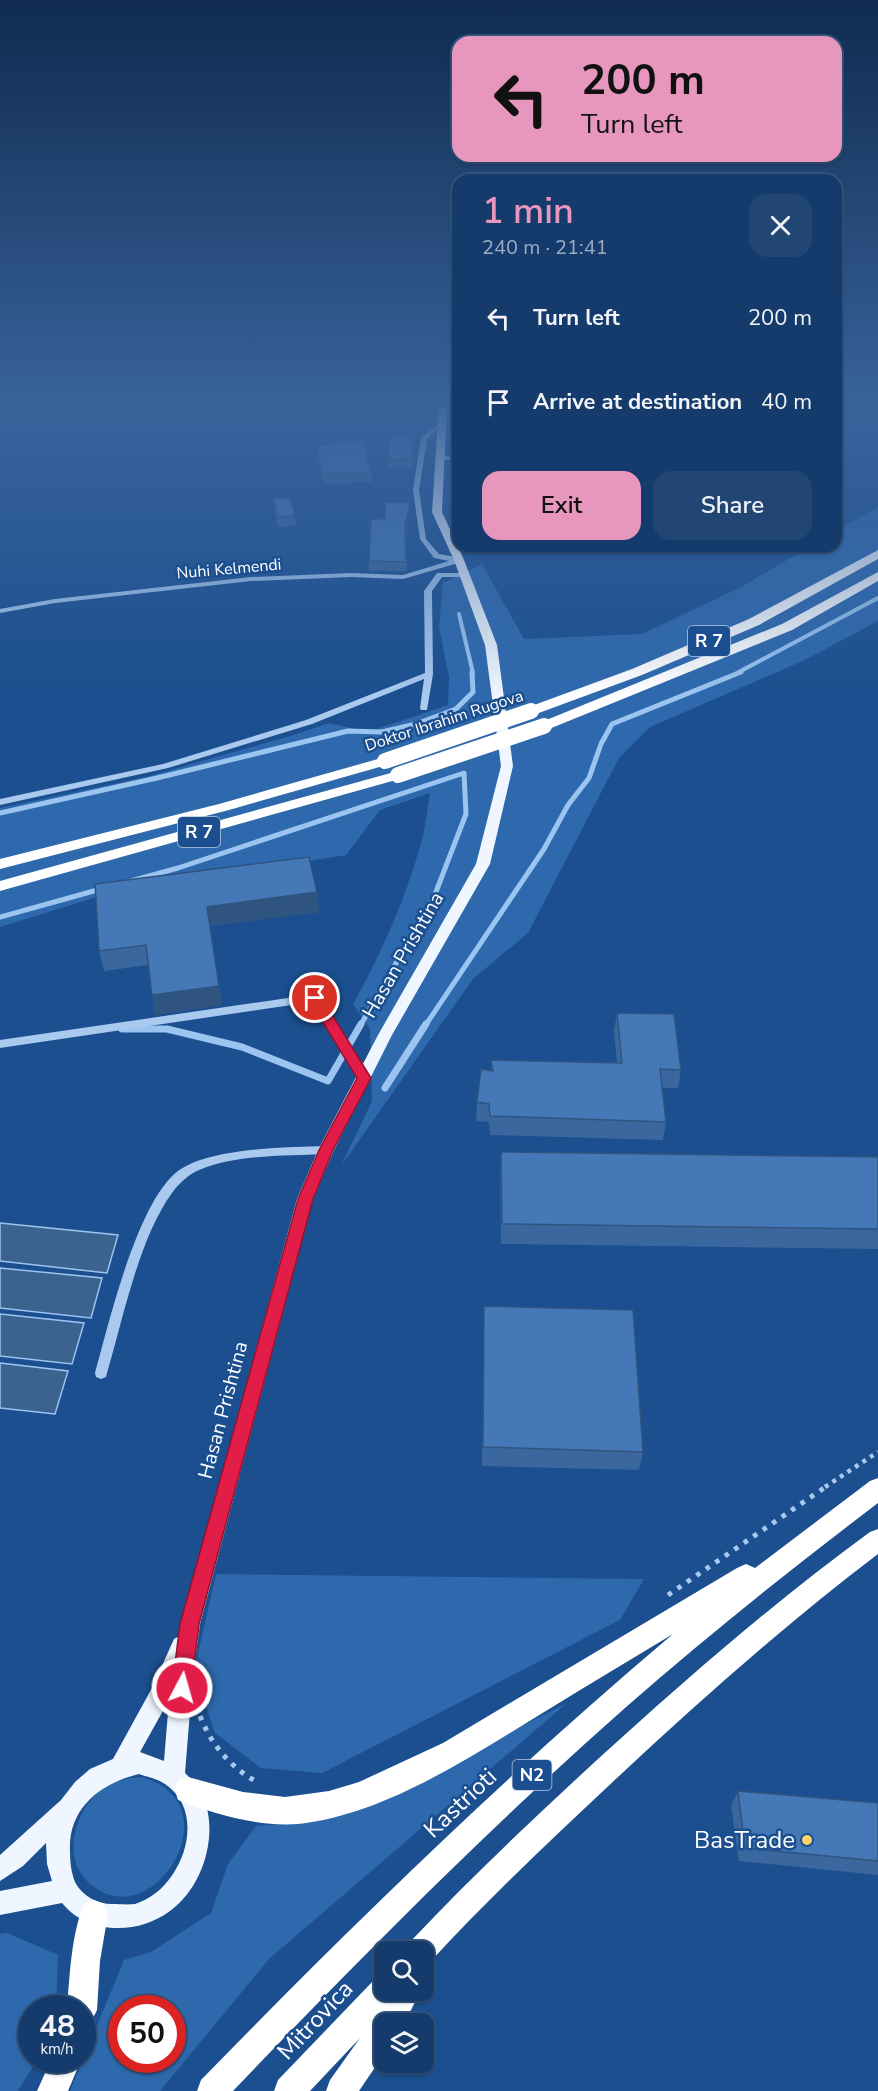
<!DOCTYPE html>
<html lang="en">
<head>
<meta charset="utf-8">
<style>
  body { margin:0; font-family:"Nunito Sans",sans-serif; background:#214673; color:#f1f3f6; height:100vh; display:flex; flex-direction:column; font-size:22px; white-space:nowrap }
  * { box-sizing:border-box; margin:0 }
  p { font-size:20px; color:#9dadc1 }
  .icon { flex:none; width:33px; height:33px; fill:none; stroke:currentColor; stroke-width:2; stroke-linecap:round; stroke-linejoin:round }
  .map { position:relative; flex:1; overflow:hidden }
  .side { position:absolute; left:452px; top:174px; width:390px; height:378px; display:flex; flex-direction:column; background:#143b6b; border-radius:18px; box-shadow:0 2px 4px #0004,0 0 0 2px #33557e }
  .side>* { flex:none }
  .banner { position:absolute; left:452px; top:36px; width:390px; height:126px; border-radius:18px; box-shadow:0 2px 4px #0004,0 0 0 2px #33557e; background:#e797bd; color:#111; overflow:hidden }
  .controls { position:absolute; left:374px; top:1941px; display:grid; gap:12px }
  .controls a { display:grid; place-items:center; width:60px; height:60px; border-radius:12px; background:#143b6b; box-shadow:0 2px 4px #0004,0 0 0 2px #33557e; font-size:30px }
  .speed { position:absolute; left:18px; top:1995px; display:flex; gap:12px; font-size:30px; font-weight:700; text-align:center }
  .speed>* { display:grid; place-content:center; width:78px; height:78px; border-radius:50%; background:#143b6b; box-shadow:0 2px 4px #0004,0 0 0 2px #33557e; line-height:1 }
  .speed small { font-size:15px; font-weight:400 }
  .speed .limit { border:9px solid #d22; background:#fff; color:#111 }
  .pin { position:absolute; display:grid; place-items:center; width:51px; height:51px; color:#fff; margin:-26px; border:3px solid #fff; border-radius:50%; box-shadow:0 2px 6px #0007 }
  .me { position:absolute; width:66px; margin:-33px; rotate:6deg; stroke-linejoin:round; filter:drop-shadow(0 0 4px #0008) }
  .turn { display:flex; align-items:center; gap:21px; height:126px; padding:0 30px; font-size:27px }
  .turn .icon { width:78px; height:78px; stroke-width:2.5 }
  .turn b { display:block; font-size:42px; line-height:51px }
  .round { display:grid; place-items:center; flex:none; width:63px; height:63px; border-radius:18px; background:#214673 }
  .head { display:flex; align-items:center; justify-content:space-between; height:102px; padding:0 30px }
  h1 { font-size:36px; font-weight:600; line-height:45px; color:#e797bd }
  .primary-button { display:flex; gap:12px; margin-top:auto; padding:12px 30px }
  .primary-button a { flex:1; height:69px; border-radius:18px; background:#e797bd; color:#111; font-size:24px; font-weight:600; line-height:69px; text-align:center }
  .primary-button a+a { background:#214673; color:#f1f3f6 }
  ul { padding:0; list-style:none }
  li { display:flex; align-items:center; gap:18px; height:84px; padding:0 30px }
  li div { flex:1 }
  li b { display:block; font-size:22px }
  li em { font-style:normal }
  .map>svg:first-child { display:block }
  .green { fill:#2e69ad; fill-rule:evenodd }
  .water { fill:#3c6290; stroke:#9cc4f0; stroke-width:1.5 }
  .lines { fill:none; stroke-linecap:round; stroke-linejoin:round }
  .stream-far2 { stroke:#9cc4f0; stroke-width:4 }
  .stream-far1 { stroke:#9cc4f0; stroke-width:5 }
  .stream { stroke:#9cc4f0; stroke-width:7 }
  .path-far1 { stroke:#a9c9ee; stroke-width:4.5; stroke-dasharray:4 5; stroke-linecap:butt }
  .path { stroke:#a9c9ee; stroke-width:5; stroke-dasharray:4.5 7; stroke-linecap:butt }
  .minor { fill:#a9c9ee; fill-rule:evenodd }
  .major { fill:#f0f6ff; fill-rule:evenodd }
  .highway { fill:#fff; fill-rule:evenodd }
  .highway-bridge { stroke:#fff; stroke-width:16 }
  .wall { fill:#3a679d }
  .shaded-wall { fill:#305480 }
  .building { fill:#4478b7; stroke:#305480; stroke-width:1.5 }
  .route { fill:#e11d48; stroke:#92132f; stroke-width:1.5 }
  .poi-dot { fill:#ffd166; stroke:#1b4f8f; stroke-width:2 }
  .labels { text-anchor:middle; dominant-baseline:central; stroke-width:5; stroke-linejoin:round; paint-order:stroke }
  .far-street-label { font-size:16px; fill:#fff; stroke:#1b4f8f }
  .shield { fill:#1b4f8f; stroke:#bbcadd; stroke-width:1.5 }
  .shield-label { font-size:18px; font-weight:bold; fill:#fff }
  .street-label { font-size:20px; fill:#fff; stroke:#1b4f8f }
  .near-street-label { font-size:24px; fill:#fff; stroke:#1b4f8f }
  .near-poi-label { font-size:24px; fill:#fff; stroke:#1b4f8f; text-anchor:end }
</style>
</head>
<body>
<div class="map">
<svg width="878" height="2091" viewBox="0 0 878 2091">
  <rect width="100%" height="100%" fill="#1b4f8f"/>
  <g class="green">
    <path d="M 878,507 L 878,621 L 805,660 L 650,727 L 619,758 L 528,933 L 473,979 L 341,1166 L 372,1101 L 370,1029 L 353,1004 C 381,955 406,897 421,843 C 426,827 427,809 430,793 L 380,810 L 346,855 L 116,891 L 0,927 L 0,808 L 146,777 L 287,737 L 329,723 L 368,732 L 448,705 L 449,677 L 439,627 L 443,583 L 482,564 L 524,639 L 642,634 L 741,587 L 811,546 L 836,546 L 836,531 Z"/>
    <path d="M 216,1574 L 644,1579 L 620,1620 L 322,1773 L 261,1768 L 215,1733 L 194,1671 Z"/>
    <path d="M 567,1703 L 269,1959 L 160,2091 L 70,2091 L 124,1960 L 151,1952 L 211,1913 L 228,1864 L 256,1826 L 296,1822 L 400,1788 ZM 122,2008 L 172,2008 L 172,2060 L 122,2060 Z"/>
    <path d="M 141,1777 C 238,1803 150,1943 87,1881 C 60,1855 77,1804 106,1787 C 117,1780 128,1778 141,1777 Z"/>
    <path d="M 7,1933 L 58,1955 L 56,2008 L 32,2008 L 32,2060 L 37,2060 L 18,2091 L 0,2091 L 0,1934 Z"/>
  </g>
  <g class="water">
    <path d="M 0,1223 L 118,1235 L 107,1273 L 0,1261 Z"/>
    <path d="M 0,1268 L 102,1278 L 91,1318 L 0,1308 Z"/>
    <path d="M 0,1314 L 84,1323 L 72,1364 L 0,1356 Z"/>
    <path d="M 0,1363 L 68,1371 L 55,1414 L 0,1408 Z"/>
  </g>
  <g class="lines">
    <g class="stream-far2">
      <path d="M 459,614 L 473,673"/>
      <path d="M 737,673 L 878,598"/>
    </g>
    <g class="stream-far1">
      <path d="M 0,813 L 157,778 L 348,731 L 382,732 L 416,724 L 456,709 L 473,692 L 472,672"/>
      <path d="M 131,881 L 178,868 L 464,773 L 466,814 L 434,897 L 360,1026"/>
      <path d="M 0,917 L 101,889"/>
      <path d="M 425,1026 L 544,849 L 568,805 L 589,778 L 601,744 L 612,724 L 741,672"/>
    </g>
    <g class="stream">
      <path d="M 122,1029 L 167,1029 L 242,1047 L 328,1081 L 361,1024"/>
      <path d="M 385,1088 L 426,1024"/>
    </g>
    <path class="path-far1" d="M 825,1487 L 878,1452"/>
    <g class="path">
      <path d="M 668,1595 L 827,1486"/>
      <path d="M 200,1716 C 212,1746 231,1768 259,1783"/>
    </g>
    <g class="minor">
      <path d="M 442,421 L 444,422 L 444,424 L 427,439 L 419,490 L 426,539 L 439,554 L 462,558 L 462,562 L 403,579 L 351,577 L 251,581 L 55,603 L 0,613 L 0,609 L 55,599 L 251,577 L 351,573 L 403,575 L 449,561 L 434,558 L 420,539 L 413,490 L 421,438 Z"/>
      <path d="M 440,456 L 458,457 L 458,461 L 438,459 L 437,458 Z"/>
      <path d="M 437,573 L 465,573 L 469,575 L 465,577 L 442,577 L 432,591 L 433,674 L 427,710 L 421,710 L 420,708 L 424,679 L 312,724 L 168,768 L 0,805 L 0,799 L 163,764 L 306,720 L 425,673 L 424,591 Z"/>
      <path d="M 315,994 L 319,995 L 368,1075 L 369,1078 L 368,1081 L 360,1081 L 312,1002 L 0,1048 L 0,1040 Z"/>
      <path d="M 326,1146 L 330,1147 L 332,1150 L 330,1153 L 326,1154 C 287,1156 236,1154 199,1170 C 188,1175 179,1183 172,1193 C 139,1238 123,1319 107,1373 L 106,1377 L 101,1379 L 96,1377 L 95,1373 C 109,1323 137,1202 178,1171 C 209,1148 287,1147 326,1146 Z"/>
    </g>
    <path class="major" d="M 439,404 L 447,404 L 442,512 L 464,560 L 497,645 L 513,766 L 490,864 L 392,1035 L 334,1150 L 313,1199 L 200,1624 L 193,1675 L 185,1773 C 190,1778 197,1784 200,1790 C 221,1828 205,1886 170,1911 C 138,1935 88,1935 62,1903 L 0,1915 L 0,1891 L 52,1881 L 47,1864 L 46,1843 L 23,1866 L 0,1881 L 0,1855 L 61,1800 L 75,1782 L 90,1769 L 113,1759 L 152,1688 L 174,1639 L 178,1637 L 297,1199 L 318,1150 L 378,1035 L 476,864 L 501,766 L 485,645 L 454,560 L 432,512 ZM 169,1700 L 164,1761 L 140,1752 ZM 139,1774 C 147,1777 158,1779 165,1784 C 210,1814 181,1891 135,1904 C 128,1905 119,1904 112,1904 C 97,1904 82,1896 75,1882 C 71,1872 70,1861 70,1851 C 68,1808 101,1783 139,1774 Z"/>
    <g class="highway">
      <path d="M 878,550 L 878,559 L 759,625 L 642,675 L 536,714 L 526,714 L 524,711 L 526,708 L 632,669 L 749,619 Z"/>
      <path d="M 878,572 L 878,581 L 792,630 L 549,729 L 544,730 L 537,726 L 539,723 L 782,624 Z"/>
      <path d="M 385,757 L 392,761 L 390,764 L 229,810 L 0,869 L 0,859 L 219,804 Z"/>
      <path d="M 398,771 L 405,775 L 403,778 L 0,891 L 0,881 Z"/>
      <path d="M 878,1478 L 878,1503 C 791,1569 707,1636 625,1708 C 488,1829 359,1959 233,2091 L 197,2091 L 201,2080 C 352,1925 507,1774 673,1634 C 629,1661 584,1687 541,1714 C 469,1758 383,1815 298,1824 C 258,1827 215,1814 178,1800 L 175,1790 L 178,1780 L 188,1777 L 243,1792 L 285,1797 L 329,1791 L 359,1782 L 443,1743 L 737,1568 L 746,1564 L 755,1568 L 870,1481 Z"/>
      <path d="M 878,1529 L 878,1554 C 787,1623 702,1699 618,1777 C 554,1837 490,1897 430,1962 L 423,1965 L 423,1952 L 406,1952 L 410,1942 C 470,1878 534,1818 598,1759 C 686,1679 774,1602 870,1532 Z"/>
      <path d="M 94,1900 L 104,1904 L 108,1914 L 100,1961 L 97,2010 L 92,2020 L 82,2025 L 82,2008 L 67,2008 C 70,1974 71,1936 84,1904 Z"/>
      <path d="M 384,1975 L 384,1990 L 421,1990 L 404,2024 L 384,2024 L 384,2054 L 359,2091 L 326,2091 L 330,2080 L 360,2038 L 310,2091 L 274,2091 L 278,2080 L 374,1980 Z"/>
      <path d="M 51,2060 L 81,2060 L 68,2091 L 37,2091 Z"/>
    </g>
    <g class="highway-bridge">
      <path d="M 385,761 L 531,711"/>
      <path d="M 398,775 L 544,726"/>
    </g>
  </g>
  <g class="wall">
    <path d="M 316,446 L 371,473 L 372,482 L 324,484 L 316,455 Z"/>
    <path d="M 413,459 L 414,469 L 389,469 L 388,460 Z"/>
    <path d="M 273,498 L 295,516 L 296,525 L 278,527 L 274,507 Z"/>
    <path d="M 410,503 L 410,513 L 406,534 L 407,571 L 369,571 L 369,561 L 384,519 Z"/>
    <path d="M 317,892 L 319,912 L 210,926 L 222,1005 L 155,1015 L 148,965 L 104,971 L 99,951 Z"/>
    <path d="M 617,1013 L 681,1070 L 678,1088 L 662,1088 L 666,1122 L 663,1140 L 490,1135 L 489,1122 L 476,1121 L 477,1102 L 491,1070 L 491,1060 L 617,1063 L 614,1031 Z"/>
    <path d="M 501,1152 L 878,1157 L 878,1249 L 501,1244 L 500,1172 Z"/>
    <path d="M 484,1306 L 643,1452 L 639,1470 L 482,1466 Z"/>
    <path d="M 738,1791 L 878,1803 L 878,1875 L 739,1861 L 731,1806 Z"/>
  </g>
  <g class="shaded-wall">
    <path d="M 410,503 L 410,513 L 406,535 L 405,525 Z"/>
    <path d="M 317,892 L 319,912 L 210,926 L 222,1005 L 155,1015 L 152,995 L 207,907 Z"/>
  </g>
  <g class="building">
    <path d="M 390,437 L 412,437 L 413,459 L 388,460 Z"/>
    <path d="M 363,440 L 371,473 L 323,474 L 316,446 L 334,444 L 334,442 Z"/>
    <path d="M 273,498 L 291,499 L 295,516 L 278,517 Z"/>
    <path d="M 386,502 L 410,503 L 405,525 L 406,562 L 369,561 L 371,519 L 384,519 L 384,521 Z"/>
    <path d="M 309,857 L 317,892 L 207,907 L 219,986 L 152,995 L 146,945 L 99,951 L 95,884 Z"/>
    <path d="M 617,1013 L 674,1014 L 681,1070 L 660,1069 L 666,1122 L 490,1116 L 489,1104 L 477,1102 L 481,1069 L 493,1071 L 491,1060 L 622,1063 Z"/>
    <path d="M 501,1152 L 878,1157 L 878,1229 L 502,1224 Z"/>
    <path d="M 484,1306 L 633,1310 L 643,1452 L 483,1447 Z"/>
    <path d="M 738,1791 L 878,1803 L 878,1861 L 745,1848 Z"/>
  </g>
  <linearGradient id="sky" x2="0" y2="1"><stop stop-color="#0f2b4f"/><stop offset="0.58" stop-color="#39639b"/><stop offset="1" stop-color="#39639b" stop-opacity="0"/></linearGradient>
  <rect width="878" height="696" fill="url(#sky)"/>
  <path class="route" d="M 315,993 L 320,995 L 371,1078 L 333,1150 L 313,1199 L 199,1624 L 191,1688 L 188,1695 L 182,1698 L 175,1695 L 172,1688 L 180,1624 L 298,1199 L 319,1150 L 357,1078 L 308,998 Z"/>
  <circle class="poi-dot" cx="807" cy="1840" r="6"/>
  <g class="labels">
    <g class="far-street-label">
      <text transform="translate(229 569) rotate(-5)">Nuhi Kelmendi</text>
      <text transform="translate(444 721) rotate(-18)">Doktor Ibrahim Rugova</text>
    </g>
    <g class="shield">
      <rect x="688" y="626" width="42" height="30" rx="4.5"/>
      <rect x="178" y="817" width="42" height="30" rx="4.5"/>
      <rect x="512.5" y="1760" width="39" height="30" rx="4.5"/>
    </g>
    <g class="shield-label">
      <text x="709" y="641">R 7</text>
      <text x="199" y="832">R 7</text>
      <text x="532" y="1775">N2</text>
    </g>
    <g class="street-label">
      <text transform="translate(403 955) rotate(-60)">Hasan Prishtina</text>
      <text transform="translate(223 1410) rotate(-75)">Hasan Prishtina</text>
    </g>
    <g class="near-street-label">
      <text transform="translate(460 1803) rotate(-43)">Kastrioti</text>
      <text transform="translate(315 2020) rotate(-47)">Mitrovica</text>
    </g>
    <g class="near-poi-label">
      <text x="795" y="1840">BasTrade</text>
    </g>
  </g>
</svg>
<div class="controls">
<a><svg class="icon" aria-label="search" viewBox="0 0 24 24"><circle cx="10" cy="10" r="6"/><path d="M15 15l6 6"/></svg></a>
<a><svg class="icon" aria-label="layers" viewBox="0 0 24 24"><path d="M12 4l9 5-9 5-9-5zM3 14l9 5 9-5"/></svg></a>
</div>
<div class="speed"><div>48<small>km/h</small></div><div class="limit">50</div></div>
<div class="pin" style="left:315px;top:998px;background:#d93025"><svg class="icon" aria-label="arrive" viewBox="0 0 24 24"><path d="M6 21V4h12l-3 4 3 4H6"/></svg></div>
<svg class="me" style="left:182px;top:1688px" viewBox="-20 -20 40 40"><circle r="17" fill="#e11d48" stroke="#fff" stroke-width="3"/><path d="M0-11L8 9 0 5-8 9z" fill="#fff"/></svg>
<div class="banner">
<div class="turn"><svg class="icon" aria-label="left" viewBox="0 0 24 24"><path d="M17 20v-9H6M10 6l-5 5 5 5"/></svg><div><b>200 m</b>Turn left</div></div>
</div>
<section class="side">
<div class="head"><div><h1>1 min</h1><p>240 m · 21:41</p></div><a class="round"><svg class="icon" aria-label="close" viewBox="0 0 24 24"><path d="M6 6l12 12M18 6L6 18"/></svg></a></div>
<ul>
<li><svg class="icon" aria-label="left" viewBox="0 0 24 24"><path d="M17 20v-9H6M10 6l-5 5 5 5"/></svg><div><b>Turn left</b></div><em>200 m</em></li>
<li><svg class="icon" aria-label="arrive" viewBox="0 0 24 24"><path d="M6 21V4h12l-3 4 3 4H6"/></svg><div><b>Arrive at destination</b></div><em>40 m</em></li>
</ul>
<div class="primary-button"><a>Exit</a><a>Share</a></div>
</section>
</div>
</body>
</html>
